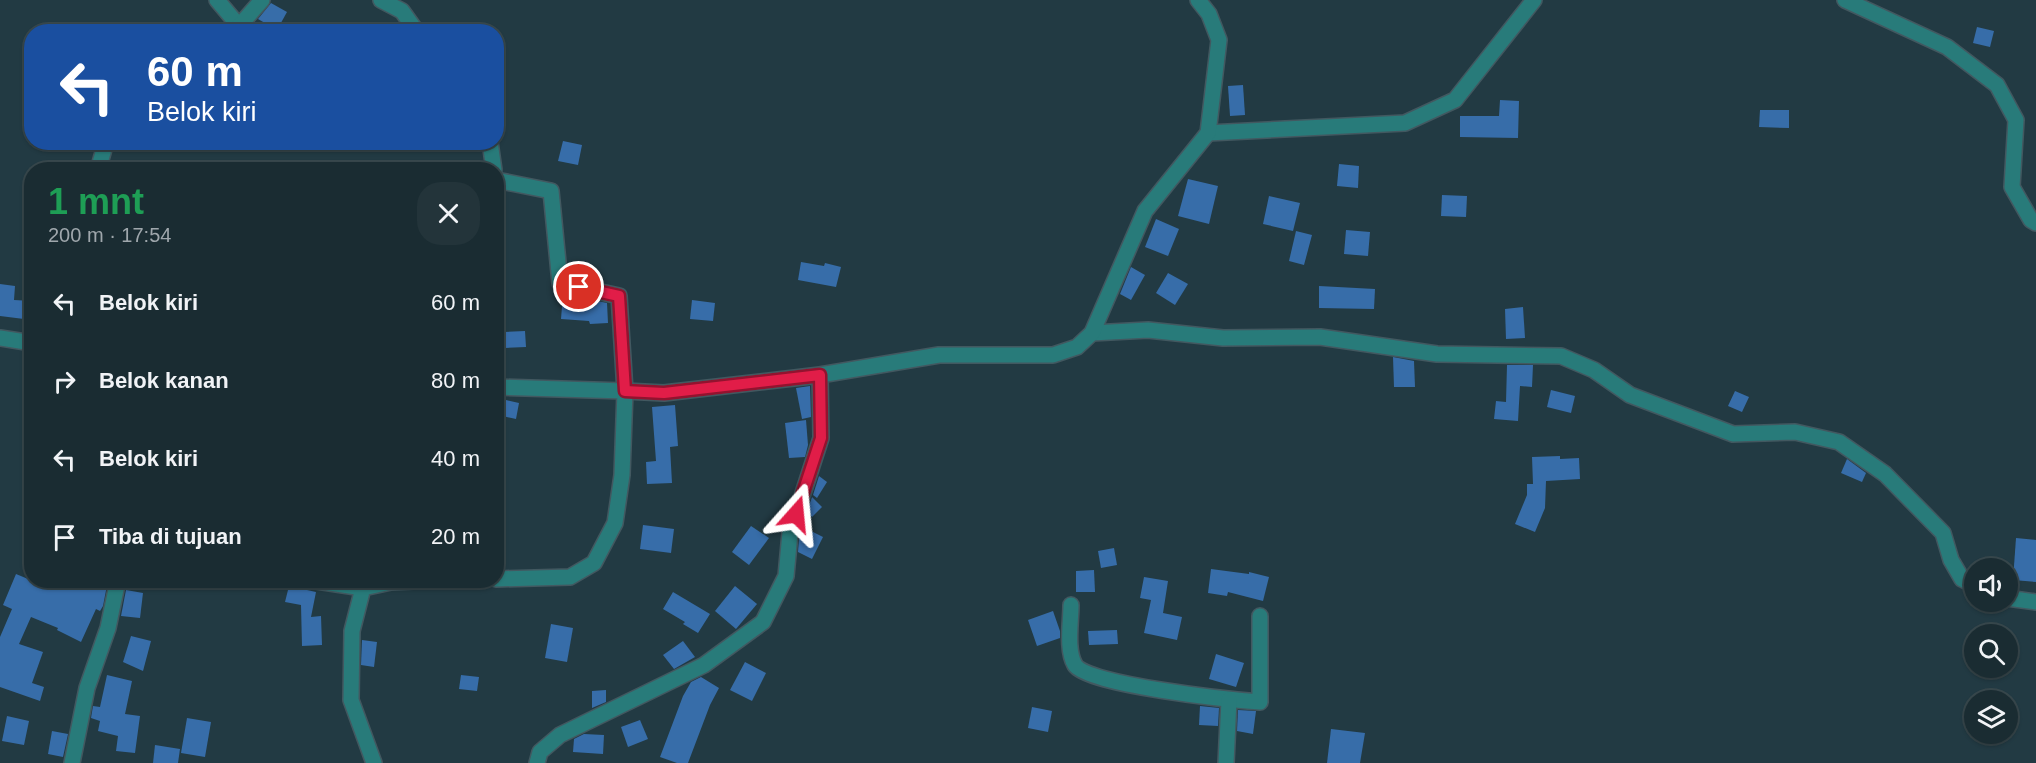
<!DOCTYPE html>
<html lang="id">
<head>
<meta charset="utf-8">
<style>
  body { margin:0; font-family:Helvetica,sans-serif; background:#23343a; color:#f1f3f6; height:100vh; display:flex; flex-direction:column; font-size:22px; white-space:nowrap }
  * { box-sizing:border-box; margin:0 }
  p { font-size:20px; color:#9fa7ac }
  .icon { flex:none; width:33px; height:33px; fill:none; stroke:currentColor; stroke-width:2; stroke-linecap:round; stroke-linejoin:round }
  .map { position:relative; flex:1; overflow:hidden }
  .details { position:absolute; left:24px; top:162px; width:480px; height:426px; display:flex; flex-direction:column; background:#1a2c32; border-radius:24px; box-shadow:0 2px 4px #0004,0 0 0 2px #38484d }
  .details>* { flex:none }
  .hud { position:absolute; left:24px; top:24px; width:480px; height:126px; border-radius:24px; box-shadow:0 2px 4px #0004,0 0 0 2px #38484d; background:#1a4fa0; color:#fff; overflow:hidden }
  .buttons { position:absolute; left:1964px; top:558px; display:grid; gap:12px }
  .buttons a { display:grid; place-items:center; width:54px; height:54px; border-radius:50%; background:#1a2c32; box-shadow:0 2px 4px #0004,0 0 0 2px #38484d; font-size:30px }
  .pin { position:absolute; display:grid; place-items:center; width:51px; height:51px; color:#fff; margin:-26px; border:3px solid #fff; border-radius:50%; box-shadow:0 2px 6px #0007 }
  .me { position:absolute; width:66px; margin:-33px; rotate:18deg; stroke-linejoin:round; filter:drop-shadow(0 0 4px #0008) }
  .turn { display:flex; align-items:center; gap:21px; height:126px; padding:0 24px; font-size:27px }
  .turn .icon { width:78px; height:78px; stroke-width:2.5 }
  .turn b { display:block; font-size:42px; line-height:51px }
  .round { display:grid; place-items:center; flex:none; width:63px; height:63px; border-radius:24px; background:#23343a }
  .summary { display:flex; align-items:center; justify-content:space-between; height:102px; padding:0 24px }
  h1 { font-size:36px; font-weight:700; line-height:45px; color:#1e9e55 }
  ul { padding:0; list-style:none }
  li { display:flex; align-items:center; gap:18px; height:78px; padding:0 24px }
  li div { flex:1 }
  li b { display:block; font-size:22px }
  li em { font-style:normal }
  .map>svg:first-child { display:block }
  .building { fill:#376da9 }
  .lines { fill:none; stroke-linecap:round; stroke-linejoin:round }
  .minor-casing { stroke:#425860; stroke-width:18 }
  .minor { stroke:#287b7a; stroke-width:15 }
  .route-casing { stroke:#92132f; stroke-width:15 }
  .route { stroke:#e11d48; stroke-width:10 }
</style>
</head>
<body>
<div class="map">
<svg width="2036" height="763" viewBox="0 0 2036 763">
  <rect width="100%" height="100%" fill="#223a43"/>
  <g class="building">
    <path d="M 271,3 L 287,12 L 277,30 L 258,19 Z"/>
    <path d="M 1977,27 L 1994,31 L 1990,47 L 1973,43 Z"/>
    <path d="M 1243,85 L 1245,115 L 1230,116 L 1228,86 Z"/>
    <path d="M 1500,100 L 1519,101 L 1518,138 L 1460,137 L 1460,116 L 1499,116 Z"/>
    <path d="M 1760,110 L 1789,110 L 1789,128 L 1759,127 Z"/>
    <path d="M 563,141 L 582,145 L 578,165 L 558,161 Z"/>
    <path d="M 1339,164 L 1359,166 L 1358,188 L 1337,186 Z"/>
    <path d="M 1188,179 L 1218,186 L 1209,224 L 1178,216 Z"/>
    <path d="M 1442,195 L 1467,196 L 1466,217 L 1441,216 Z"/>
    <path d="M 1269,196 L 1300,203 L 1293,231 L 1263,224 Z"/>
    <path d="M 1156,219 L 1179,229 L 1168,256 L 1145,247 Z"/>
    <path d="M 1346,230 L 1370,232 L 1368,256 L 1344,254 Z"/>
    <path d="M 1296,231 L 1312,235 L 1304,265 L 1289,261 Z"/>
    <path d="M 801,262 L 824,266 L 825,263 L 841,267 L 836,287 L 798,280 Z"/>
    <path d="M 1131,267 L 1145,275 L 1131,300 L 1120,294 Z"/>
    <path d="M 1168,273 L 1188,284 L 1175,305 L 1156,293 Z"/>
    <path d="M 0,284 L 15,286 L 14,300 L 32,301 L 32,320 L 0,316 Z"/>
    <path d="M 1319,286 L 1375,289 L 1374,309 L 1319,308 Z"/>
    <path d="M 563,294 L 607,303 L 608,323 L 590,324 L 589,321 L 561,319 Z"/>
    <path d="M 692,300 L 715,303 L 713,321 L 690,319 Z"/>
    <path d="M 1523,307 L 1525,338 L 1506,339 L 1505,309 Z"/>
    <path d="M 525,331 L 526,347 L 505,348 L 504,332 Z"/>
    <path d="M 1393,357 L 1414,361 L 1415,387 L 1394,387 Z"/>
    <path d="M 1507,365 L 1533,365 L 1532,387 L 1520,386 L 1518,421 L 1494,419 L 1496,401 L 1506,402 Z"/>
    <path d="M 810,386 L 811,417 L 802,419 L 796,388 Z"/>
    <path d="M 1551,390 L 1575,396 L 1571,413 L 1547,407 Z"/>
    <path d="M 1735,391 L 1749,397 L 1742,412 L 1728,406 Z"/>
    <path d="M 502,399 L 519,403 L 516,419 L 498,415 Z"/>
    <path d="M 675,405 L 678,446 L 670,447 L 672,483 L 647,484 L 646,462 L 656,461 L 652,407 Z"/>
    <path d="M 806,420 L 808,445 L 805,457 L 789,458 L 785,423 Z"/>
    <path d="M 1560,456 L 1560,459 L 1579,458 L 1580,479 L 1546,481 L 1545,508 L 1535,532 L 1515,524 L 1527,495 L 1527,484 L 1533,484 L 1532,457 Z"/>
    <path d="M 1847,459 L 1866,473 L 1862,482 L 1841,473 Z"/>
    <path d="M 819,476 L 827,482 L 817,498 L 813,495 Z"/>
    <path d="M 812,497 L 822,507 L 812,517 L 807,512 Z"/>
    <path d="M 643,525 L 674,529 L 671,553 L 640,549 Z"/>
    <path d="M 751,526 L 769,538 L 749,565 L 732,552 Z"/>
    <path d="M 805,528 L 823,537 L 812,559 L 798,552 L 799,540 Z"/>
    <path d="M 2016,538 L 2036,540 L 2036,582 L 2013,580 Z"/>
    <path d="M 1114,548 L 1117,565 L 1101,568 L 1098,551 Z"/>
    <path d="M 1211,569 L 1249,574 L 1249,572 L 1269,577 L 1263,601 L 1228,592 L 1227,596 L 1208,593 Z"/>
    <path d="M 1094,570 L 1095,592 L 1076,592 L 1076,571 Z"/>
    <path d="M 16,574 L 50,588 L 53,580 L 108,580 L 103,606 L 100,611 L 96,609 L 81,642 L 57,630 L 58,628 L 31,617 L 19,644 L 43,652 L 32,683 L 44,687 L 40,701 L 0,687 L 0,637 L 12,609 L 3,605 Z"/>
    <path d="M 1144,577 L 1168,581 L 1163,613 L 1182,617 L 1177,640 L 1144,633 L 1151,600 L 1140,598 Z"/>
    <path d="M 289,586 L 316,592 L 311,617 L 321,616 L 322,645 L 302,646 L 301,605 L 285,602 Z"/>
    <path d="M 735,586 L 757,604 L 736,629 L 715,611 Z"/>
    <path d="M 126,590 L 143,593 L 140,618 L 121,616 Z"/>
    <path d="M 673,592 L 710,614 L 698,633 L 683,624 L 685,622 L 663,609 Z"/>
    <path d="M 1053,611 L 1060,631 L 1060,638 L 1037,646 L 1028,620 Z"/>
    <path d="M 551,624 L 573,628 L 567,662 L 545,658 Z"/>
    <path d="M 1117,630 L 1118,644 L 1089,645 L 1088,631 Z"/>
    <path d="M 131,636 L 151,641 L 143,671 L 123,662 Z"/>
    <path d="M 362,640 L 377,642 L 374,667 L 361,665 Z"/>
    <path d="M 683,641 L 695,657 L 674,669 L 663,655 Z"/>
    <path d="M 1216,654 L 1244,663 L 1236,687 L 1209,679 Z"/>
    <path d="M 745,662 L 766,673 L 752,701 L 730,690 Z"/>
    <path d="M 107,675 L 132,681 L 125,714 L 140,716 L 135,753 L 116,751 L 118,736 L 98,731 L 100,721 L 91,718 L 93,706 L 100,707 Z"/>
    <path d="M 461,675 L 479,677 L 477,691 L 459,689 Z"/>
    <path d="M 701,677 L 719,688 L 710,705 L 688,763 L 677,763 L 660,757 L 683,696 L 691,682 Z"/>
    <path d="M 606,690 L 606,702 L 592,708 L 592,691 Z"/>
    <path d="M 1200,706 L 1219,708 L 1218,726 L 1199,725 Z"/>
    <path d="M 1032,707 L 1052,711 L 1048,732 L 1028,728 Z"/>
    <path d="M 1238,710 L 1256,711 L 1253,734 L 1237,731 Z"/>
    <path d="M 7,716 L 29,721 L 24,745 L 2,741 Z"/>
    <path d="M 187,718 L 211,722 L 205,757 L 181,753 Z"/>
    <path d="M 640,720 L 648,739 L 628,747 L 621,727 Z"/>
    <path d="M 1331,729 L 1365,733 L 1360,763 L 1327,763 Z"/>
    <path d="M 52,731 L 68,734 L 63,757 L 48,754 Z"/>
    <path d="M 584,734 L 604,735 L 603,754 L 573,752 L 574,739 Z"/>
    <path d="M 155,745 L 180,749 L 178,763 L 153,763 Z"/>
  </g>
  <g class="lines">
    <g class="minor-casing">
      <g id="minor">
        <path d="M 217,0 L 239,26"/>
        <path d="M 381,0 L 402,11 L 417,32"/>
        <path d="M 1845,0 L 1947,47 L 1997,85 L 2016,120 L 2012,187 L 2031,220 L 2036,223"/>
        <path d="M 234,32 L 262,0"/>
        <path d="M 1208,133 L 1405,123 L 1455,100 L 1534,0"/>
        <path d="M 490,142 L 494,170"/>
        <path d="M 98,170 L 106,142"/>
        <path d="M 496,180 L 551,191 L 560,283 L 619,296 L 625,391 L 496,387"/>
        <path d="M 1092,333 L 1148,330 L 1223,338 L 1320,337 L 1437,354 L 1561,356 L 1594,370 L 1630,395 L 1733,434 L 1795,432 L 1839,442 L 1885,474 L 1943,533 L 1951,560 L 1962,579 L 1974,585"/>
        <path d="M 0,338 L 32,343"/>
        <path d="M 496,579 L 570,577 L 594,563 L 615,523 L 622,475 L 625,391 L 664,393 L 820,375 L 939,355 L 1053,355 L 1077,347 L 1092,333 L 1145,211 L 1208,133 L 1219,40 L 1209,14 L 1198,0"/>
        <path d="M 310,580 L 363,588"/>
        <path d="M 2007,598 L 2036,602"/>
        <path d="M 1071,605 C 1071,622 1066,650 1075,665 C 1087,685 1232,700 1260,702 L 1260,616"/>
        <path d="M 72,763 L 87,688 L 108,628 L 118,580"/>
        <path d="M 374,763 L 351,700 L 352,631 L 363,588 L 391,582 L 435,580"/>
        <path d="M 537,763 L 540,752 L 560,735 L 704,665 L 763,622 L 786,576 L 790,533 L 821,438 L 820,375"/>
        <path d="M 1226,763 L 1229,700"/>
      </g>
    </g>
    <use href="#minor" class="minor"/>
  </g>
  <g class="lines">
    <g class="route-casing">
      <path id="route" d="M 579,287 L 619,296 L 625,391 L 664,393 L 820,375 L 821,438 L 796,514"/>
    </g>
    <use href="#route" class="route"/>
  </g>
</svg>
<div class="buttons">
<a><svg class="icon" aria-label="sound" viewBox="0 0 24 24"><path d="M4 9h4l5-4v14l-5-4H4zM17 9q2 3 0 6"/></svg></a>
<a><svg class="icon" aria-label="search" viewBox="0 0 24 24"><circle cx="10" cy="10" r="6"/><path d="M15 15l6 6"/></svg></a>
<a><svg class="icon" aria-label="layers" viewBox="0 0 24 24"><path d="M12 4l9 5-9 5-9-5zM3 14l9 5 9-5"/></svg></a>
</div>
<div class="pin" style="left:579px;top:287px;background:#d93025"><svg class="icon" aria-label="arrive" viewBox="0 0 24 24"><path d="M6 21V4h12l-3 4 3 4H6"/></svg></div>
<svg class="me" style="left:796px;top:514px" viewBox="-20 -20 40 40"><path d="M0-17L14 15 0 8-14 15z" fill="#e11d48" stroke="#fff" stroke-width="4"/></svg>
<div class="hud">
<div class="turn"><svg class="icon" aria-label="left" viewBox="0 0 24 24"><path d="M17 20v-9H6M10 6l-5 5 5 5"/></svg><div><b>60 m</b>Belok kiri</div></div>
</div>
<section class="details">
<div class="summary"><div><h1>1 mnt</h1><p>200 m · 17:54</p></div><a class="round"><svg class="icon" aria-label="close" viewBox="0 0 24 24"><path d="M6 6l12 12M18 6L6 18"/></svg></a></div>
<ul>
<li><svg class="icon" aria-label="left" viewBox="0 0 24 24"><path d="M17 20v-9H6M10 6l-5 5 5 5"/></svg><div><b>Belok kiri</b></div><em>60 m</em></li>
<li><svg class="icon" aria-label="right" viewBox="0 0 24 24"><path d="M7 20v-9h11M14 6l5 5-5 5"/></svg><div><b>Belok kanan</b></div><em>80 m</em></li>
<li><svg class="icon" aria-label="left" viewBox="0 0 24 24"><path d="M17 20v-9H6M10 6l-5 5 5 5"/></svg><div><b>Belok kiri</b></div><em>40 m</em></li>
<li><svg class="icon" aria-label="arrive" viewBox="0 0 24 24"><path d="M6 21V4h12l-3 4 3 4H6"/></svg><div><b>Tiba di tujuan</b></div><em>20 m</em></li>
</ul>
</section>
</div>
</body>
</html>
